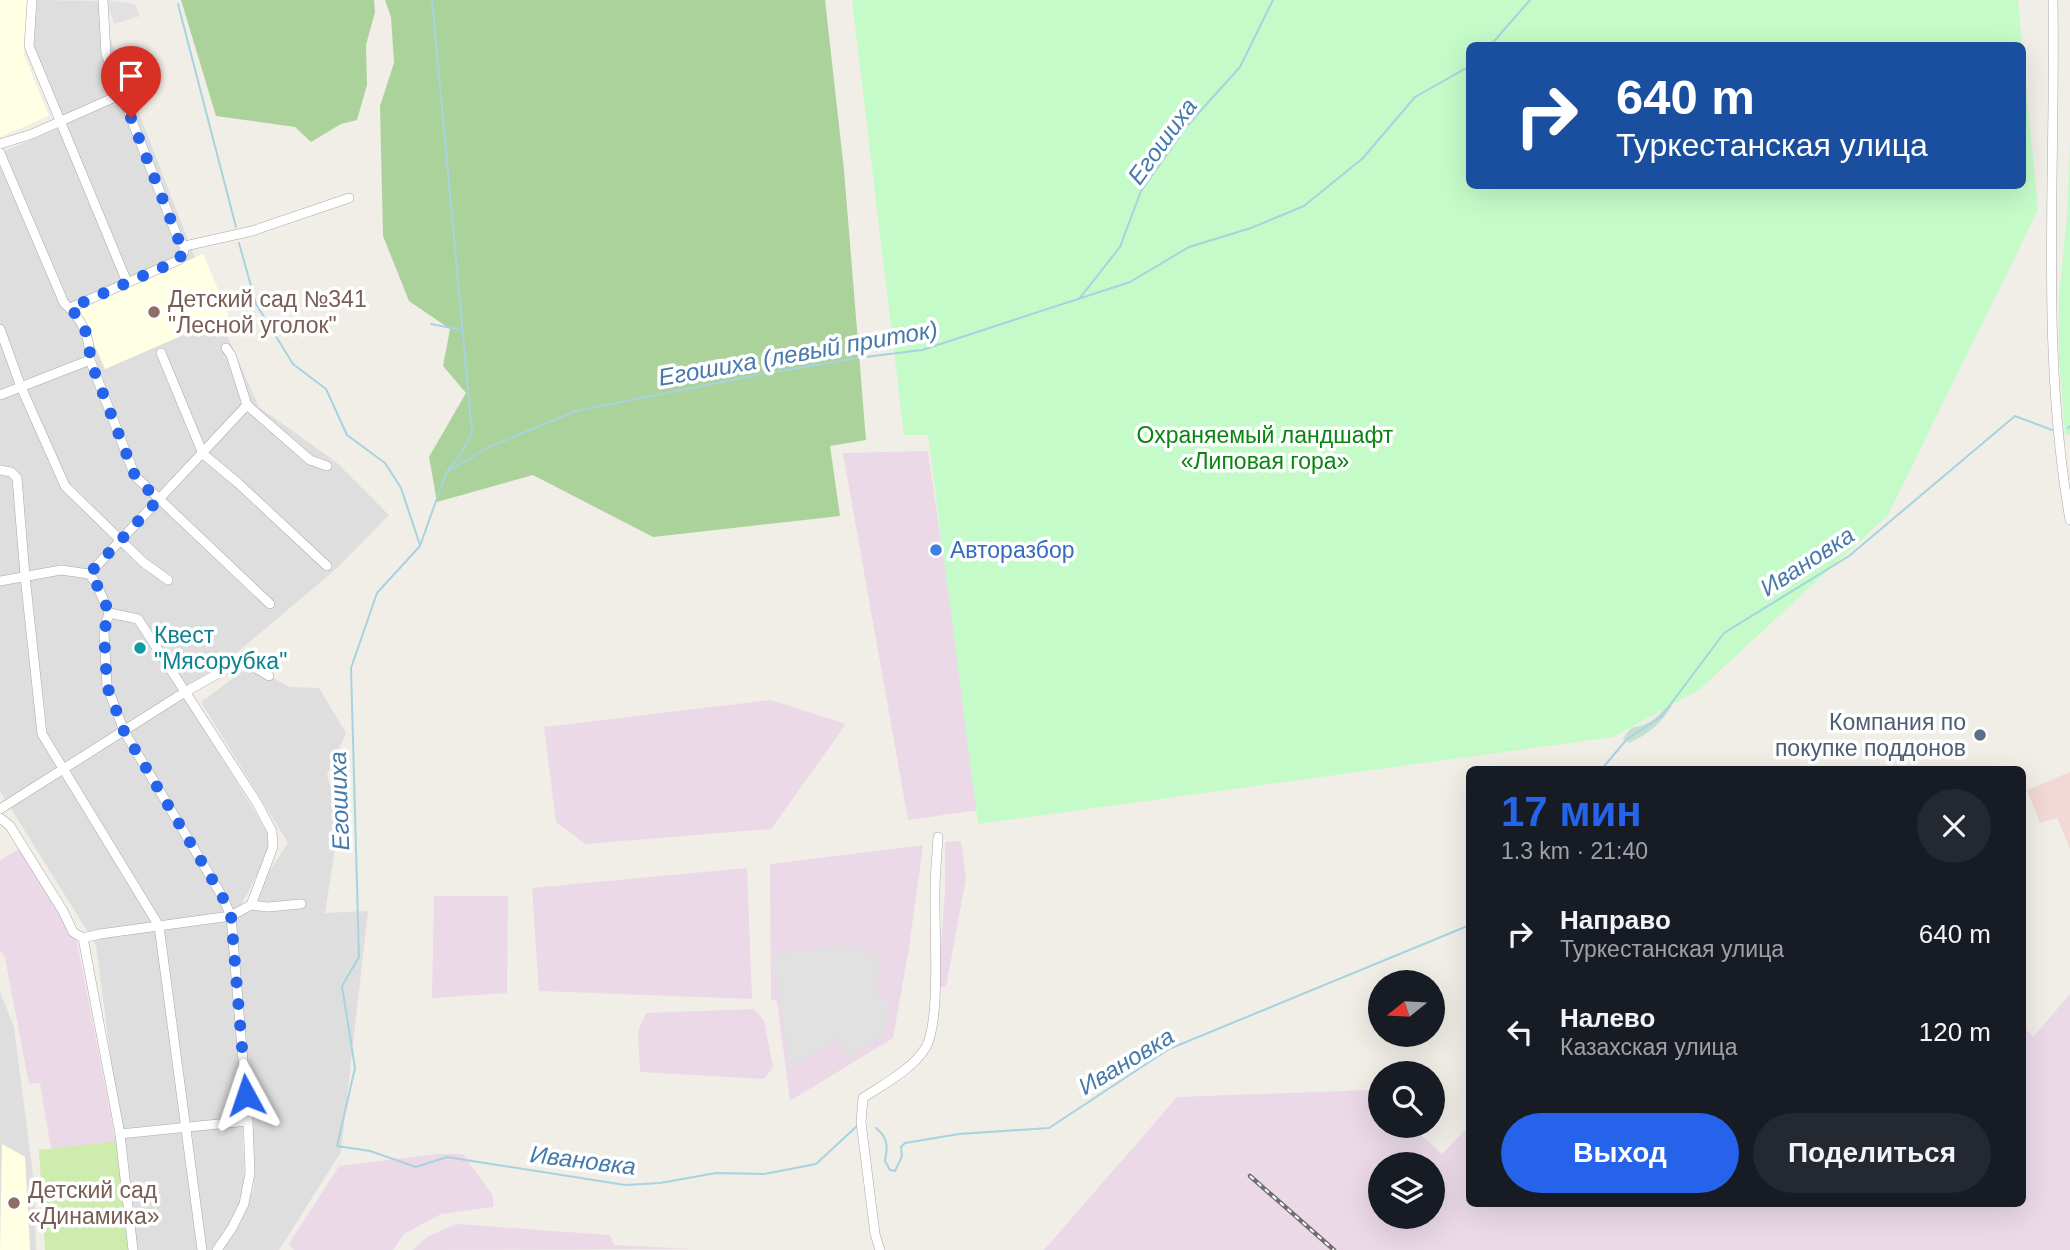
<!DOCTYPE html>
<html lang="ru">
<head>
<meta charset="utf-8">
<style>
  body { margin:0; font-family:Helvetica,sans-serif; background:#242831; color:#f1f3f6; height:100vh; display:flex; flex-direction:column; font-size:26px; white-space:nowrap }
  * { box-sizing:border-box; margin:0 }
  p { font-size:23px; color:#9ea1a6 }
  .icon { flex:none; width:38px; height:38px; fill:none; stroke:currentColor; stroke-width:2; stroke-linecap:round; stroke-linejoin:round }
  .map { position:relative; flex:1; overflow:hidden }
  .panel { position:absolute; left:1466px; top:766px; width:560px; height:441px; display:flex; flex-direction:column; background:#171b24; border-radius:10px; box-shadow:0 7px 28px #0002 }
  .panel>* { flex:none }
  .top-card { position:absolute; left:1466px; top:42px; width:560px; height:147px; border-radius:10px; box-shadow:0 7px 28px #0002; background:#1a4fa0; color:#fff; overflow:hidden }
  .needle { width:46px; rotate:252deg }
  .controls { position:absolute; left:1368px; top:970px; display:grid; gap:14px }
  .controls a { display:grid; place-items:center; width:77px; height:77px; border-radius:50%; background:#171b24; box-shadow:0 7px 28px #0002; font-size:35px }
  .pin { position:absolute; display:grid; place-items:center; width:60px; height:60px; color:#fff; margin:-72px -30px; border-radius:50% 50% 50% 0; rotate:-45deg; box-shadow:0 0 7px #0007 }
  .pin .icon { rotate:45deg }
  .me { position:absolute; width:77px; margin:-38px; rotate:355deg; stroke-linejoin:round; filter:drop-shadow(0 0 5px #0008) }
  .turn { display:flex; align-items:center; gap:24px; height:147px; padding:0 35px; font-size:32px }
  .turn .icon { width:91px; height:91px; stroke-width:2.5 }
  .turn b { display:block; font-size:49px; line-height:60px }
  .round { display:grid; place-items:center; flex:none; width:74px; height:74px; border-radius:37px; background:#242831 }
  .summary { display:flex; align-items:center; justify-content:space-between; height:119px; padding:0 35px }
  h1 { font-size:42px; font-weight:700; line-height:52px; color:#2563eb }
  .primary-button { display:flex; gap:14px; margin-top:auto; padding:14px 35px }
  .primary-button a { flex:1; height:80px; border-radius:42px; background:#2563eb; color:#fff; font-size:28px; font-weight:700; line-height:80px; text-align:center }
  .primary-button a+a { background:#242831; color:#f1f3f6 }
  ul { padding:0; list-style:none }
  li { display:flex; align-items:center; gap:21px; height:98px; padding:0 35px }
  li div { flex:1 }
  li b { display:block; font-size:26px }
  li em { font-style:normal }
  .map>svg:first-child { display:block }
  .residential { fill:#dfdede }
  .commercial { fill:#f2d8d7 }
  .industrial { fill:#ebd9e8; fill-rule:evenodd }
  .education { fill:#ffffe3 }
  .grass { fill:#cdecad }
  .forest { fill:#acd29b }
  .wetland { fill:#c4e0d3 }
  .park { fill:#c5fbc9 }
  .parking { fill:#e1e1e1 }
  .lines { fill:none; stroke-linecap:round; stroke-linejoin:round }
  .stream { stroke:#a7d3e0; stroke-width:2 }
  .minor-casing { stroke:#a8a8a8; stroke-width:10 }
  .minor { stroke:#fff; stroke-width:9 }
  .rail-casing { stroke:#6f6f6f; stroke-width:4.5 }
  .rail { stroke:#fff; stroke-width:2; stroke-dasharray:5; stroke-linecap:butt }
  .route { stroke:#2563eb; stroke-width:12; stroke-dasharray:0 21.6 }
  .education-dot { fill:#8d6e63; stroke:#fff; stroke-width:2.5 }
  .shop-dot { fill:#3f7fe0; stroke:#fff; stroke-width:2.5 }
  .culture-dot { fill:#0f9aa8; stroke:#fff; stroke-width:2.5 }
  .service-dot { fill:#5c6f8a; stroke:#fff; stroke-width:2.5 }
  .labels { text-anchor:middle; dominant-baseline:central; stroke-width:7; stroke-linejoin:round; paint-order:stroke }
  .education-label { font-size:23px; fill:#785e54; stroke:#fff; text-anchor:start }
  .park-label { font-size:23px; fill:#098512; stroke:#fff }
  .shop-label { font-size:23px; fill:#366cbe; stroke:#fff; text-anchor:start }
  .culture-label { font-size:23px; fill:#0d838f; stroke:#fff; text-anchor:start }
  .service-label { font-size:23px; fill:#4e5e75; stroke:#fff; text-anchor:end }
  .water-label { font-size:24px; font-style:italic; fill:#477aac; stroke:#fff }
</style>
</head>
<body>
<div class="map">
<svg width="2070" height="1250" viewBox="0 0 2070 1250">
  <rect width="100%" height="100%" fill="#f1eee8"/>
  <g class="residential">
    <path d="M 36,0 L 102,1 L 110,38 L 195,258 L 79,308 L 105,369 L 220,319 L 259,407 L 336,462 L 389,515 L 335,570 L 184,697 L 274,843 L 234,918 L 245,1190 L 230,1229 L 212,1250 L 136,1250 L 96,945 L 0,791 L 0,153 L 66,125 L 31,41 Z"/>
    <path d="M 250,666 L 290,687 L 319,688 L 346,733 L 327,775 L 340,816 L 325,913 L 368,911 L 341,1152 L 279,1250 L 223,1250 L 254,1188 L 235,922 L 288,843 L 201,702 Z"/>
    <path d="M 0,992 L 14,1027 L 34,1183 L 36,1250 L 0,1250 Z"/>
  </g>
  <path class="commercial" d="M 2070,772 L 2070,849 L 2057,818 L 2040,823 L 2027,790 Z"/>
  <g class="industrial">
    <path d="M 928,451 L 980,810 L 908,820 L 843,453 Z"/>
    <path d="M 771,700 L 846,724 L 771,829 L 585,844 L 556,822 L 544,727 Z"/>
    <path d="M 961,841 L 966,878 L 946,987 L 938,987 L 945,890 L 945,842 Z"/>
    <path d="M 923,845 L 909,948 L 893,1038 L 790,1101 L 777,1001 L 771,1000 L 770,864 Z"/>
    <path d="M 21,848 L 77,942 L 116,1142 L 51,1149 L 40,1083 L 29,1084 L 5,958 L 0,950 L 0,860 Z"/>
    <path d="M 747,868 L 752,999 L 539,991 L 532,888 Z"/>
    <path d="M 434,896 L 508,896 L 507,993 L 432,998 Z"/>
    <path d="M 2070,994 L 2070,1250 L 1044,1250 L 1177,1097 L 1371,1090 L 1381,1099 L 1381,1125 L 1410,1125 L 1442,1154 L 1470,1125 L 1470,1204 L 2023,1204 L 2023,1026 L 2033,1037 ZM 1381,1164 L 1433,1164 L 1433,1216 L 1381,1216 Z"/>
    <path d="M 754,1009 L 764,1020 L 773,1067 L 764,1079 L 640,1072 L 638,1031 L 646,1013 Z"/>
    <path d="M 437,1154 L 463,1154 L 493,1196 L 493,1207 L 441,1214 L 404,1234 L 393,1250 L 294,1250 L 289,1244 L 339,1166 Z"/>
    <path d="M 456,1224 L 610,1235 L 614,1245 L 694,1249 L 413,1250 L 427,1237 Z"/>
  </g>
  <g class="education">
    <path d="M 0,0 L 28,0 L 24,55 L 49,116 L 0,137 Z"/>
    <path d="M 203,254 L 229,315 L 105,369 L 78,308 Z"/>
    <path d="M 2,1144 L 25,1157 L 30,1250 L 0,1250 Z"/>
  </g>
  <path class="grass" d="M 119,1141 L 131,1250 L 45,1250 L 39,1150 Z"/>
  <g class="forest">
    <path d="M 181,0 L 374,0 L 375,12 L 366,45 L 367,85 L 357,120 L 341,124 L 311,142 L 295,127 L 216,116 Z"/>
    <path d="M 385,0 L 825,0 L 844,170 L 866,440 L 830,446 L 840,516 L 653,537 L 533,475 L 437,502 L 429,457 L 466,393 L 443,366 L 450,329 L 409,301 L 383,236 L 380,106 L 394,63 L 391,17 Z"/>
  </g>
  <path class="wetland" d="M 1677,698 C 1663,721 1653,732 1629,743 L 1623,739 C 1633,721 1637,730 1651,721 C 1661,715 1666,704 1677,698 Z"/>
  <g class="park">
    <path d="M 852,0 L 2018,0 L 2022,45 L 1470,46 L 1470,186 L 2023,186 L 2023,54 L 2038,210 L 1888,515 L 1699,690 L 1613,737 L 978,824 L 928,435 L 904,435 Z"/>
    <path d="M 2070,143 L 2070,434 L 2065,435 L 2059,356 L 2059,297 L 2067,216 Z"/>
  </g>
  <g class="parking">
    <path d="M 106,0 L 135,4 L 140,16 L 114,24 Z"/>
    <path d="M 844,945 L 880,957 L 876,998 L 889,1000 L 884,1035 L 848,1058 L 837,1039 L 790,1068 L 773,954 Z"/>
  </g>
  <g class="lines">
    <g class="stream">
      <path d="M 432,0 L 472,432 L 464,449 L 446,473 L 420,546 L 377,593 L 351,668 L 359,957 L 342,986 L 355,1068 L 337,1146 L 370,1151 L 416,1167 L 447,1157 L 625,1185 L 660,1183 L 716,1173 L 764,1174 L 816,1164 L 857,1126"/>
      <path d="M 178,4 L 236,227"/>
      <path d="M 1490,46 L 1530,0"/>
      <path d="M 239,243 L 256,304 L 293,364 L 326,389 L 347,435 L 385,463 L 401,488 L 420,545"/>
      <path d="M 1079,299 L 1120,247 L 1141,191 L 1187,126 L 1240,67 L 1273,0"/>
      <path d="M 431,324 L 461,330"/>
      <path d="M 2068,428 L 2070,426"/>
      <path d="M 447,472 L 489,447 L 576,411 L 752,376 L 857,358 L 922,350 L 1130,282 L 1189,247 L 1251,228 L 1304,206 L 1363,158 L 1415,97 L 1470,66"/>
      <path d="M 1601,770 L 1627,739 L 1661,717 L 1724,633 L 1849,556 L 2015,416 L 2052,430"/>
      <path d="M 876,1128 C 888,1138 888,1146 885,1161 L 890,1170 L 895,1171 L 902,1156 L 901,1147 L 905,1143 L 959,1134 L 1049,1128 L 1169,1049 L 1470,925"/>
    </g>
    <g class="minor-casing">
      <g id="minor">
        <path d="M 32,0 L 29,46 L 127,282"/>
        <path d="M 103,0 L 106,54 L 179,241 L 185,246"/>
        <path d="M 2053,0 C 2056,173 2040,349 2070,520"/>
        <path d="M 0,144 L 32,134 L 122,94"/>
        <path d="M 0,153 L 64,303 C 82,319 90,335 90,360 L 135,476 L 270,604"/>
        <path d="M 70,308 L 179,260 L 182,257 L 185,246 L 252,231 L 349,198"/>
        <path d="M 0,329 L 21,387 L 65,486 L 143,562 L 168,580"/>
        <path d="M 226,348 L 231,355 L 247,405 L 310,460 L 327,466"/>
        <path d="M 161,353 L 203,454 L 238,483 L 327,566"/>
        <path d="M 0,395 L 90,360"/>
        <path d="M 0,470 L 11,472 L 17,478 L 25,576 L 42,734 L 159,926 L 202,1250"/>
        <path d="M 89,574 L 96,583 L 109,613 L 104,632 L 107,686 L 124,731 L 222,896 L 231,916 L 248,1121 L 250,1173 L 244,1204 L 232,1228 L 217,1250"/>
        <path d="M 0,581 L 61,570 L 89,574 L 247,405"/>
        <path d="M 109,613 L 138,619 L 257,803 L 272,831 L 273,847 L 251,905"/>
        <path d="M 0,809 L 185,692 L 242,660 L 269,676"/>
        <path d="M 0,818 L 10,826 L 63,911 L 73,932 L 83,938 L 120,1134 L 133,1250"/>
        <path d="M 83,938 L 100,934 L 231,916 L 251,905 L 268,907 L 301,904"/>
        <path d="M 120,1134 L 248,1121"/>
        <path d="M 880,1250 L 875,1234 L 861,1122 L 863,1098 C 884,1084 913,1069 926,1047 C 941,1021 934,925 935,891 C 935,873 937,855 938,837"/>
      </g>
    </g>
    <use href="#minor" class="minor"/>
    <g class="rail-casing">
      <path id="rail" d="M 1250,1176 L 1334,1250"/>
    </g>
    <use href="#rail" class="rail"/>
  </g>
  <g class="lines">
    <path class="route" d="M 131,118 L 179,241 L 185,246 L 179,260 L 70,308 C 85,323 90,339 90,360 L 135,476 L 158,500 L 89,574 L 96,583 L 109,612 L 104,632 L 107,686 L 124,731 L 222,896 L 231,916 L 246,1095"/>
  </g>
  <g class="education-dot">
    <circle cx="154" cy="312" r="7"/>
    <circle cx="14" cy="1203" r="7"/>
  </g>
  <circle class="shop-dot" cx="936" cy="550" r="7"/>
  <circle class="culture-dot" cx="140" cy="648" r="7"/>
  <circle class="service-dot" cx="1980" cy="735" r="7"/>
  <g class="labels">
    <g class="education-label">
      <text x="168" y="299">Детский сад №341<tspan x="168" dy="26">"Лесной уголок"</tspan></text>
      <text x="28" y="1190">Детский сад<tspan x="28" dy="26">«Динамика»</tspan></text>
    </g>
    <g class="park-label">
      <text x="1265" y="435">Охраняемый ландшафт<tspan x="1265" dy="26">«Липовая гора»</tspan></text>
    </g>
    <g class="shop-label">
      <text x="950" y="550">Авторазбор</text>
    </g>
    <g class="culture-label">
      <text x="154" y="635">Квест<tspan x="154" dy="26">"Мясорубка"</tspan></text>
    </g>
    <g class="service-label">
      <text x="1966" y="722">Компания по<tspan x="1966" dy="26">покупке поддонов</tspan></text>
    </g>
    <g class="water-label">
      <text transform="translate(1162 141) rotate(-54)">Егошиха</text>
      <text transform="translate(798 353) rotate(-10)">Егошиха (левый приток)</text>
      <text transform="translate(1807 561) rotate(-33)">Ивановка</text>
      <text transform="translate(339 801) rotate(-92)">Егошиха</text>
      <text transform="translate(1126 1061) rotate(-31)">Ивановка</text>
      <text transform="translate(583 1160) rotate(7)">Ивановка</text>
    </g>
  </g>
</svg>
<div class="controls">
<a><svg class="needle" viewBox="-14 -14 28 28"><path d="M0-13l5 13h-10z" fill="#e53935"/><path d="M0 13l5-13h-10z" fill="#9ea1a6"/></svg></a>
<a><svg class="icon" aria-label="search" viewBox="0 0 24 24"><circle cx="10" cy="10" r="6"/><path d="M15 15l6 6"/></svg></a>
<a><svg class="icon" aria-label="layers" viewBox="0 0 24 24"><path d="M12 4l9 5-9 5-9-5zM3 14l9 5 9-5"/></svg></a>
</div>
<div class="pin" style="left:131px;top:118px;background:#d93025"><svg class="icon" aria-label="arrive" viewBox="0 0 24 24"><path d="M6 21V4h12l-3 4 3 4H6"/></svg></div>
<svg class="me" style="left:246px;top:1095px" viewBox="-20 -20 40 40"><path d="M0-17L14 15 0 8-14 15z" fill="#2563eb" stroke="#fff" stroke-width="4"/></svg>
<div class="top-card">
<div class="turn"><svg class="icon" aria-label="right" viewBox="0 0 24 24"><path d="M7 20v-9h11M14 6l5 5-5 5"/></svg><div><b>640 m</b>Туркестанская улица</div></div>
</div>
<section class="panel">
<div class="summary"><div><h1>17 мин</h1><p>1.3 km · 21:40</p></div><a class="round"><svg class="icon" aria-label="close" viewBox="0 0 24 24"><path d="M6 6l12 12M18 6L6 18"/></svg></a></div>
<ul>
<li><svg class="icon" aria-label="right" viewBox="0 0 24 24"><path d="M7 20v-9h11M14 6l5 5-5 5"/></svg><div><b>Направо</b><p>Туркестанская улица</p></div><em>640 m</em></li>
<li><svg class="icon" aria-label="left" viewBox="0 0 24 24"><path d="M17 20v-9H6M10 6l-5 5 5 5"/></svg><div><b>Налево</b><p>Казахская улица</p></div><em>120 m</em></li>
</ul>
<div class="primary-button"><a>Выход</a><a>Поделиться</a></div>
</section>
</div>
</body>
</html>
